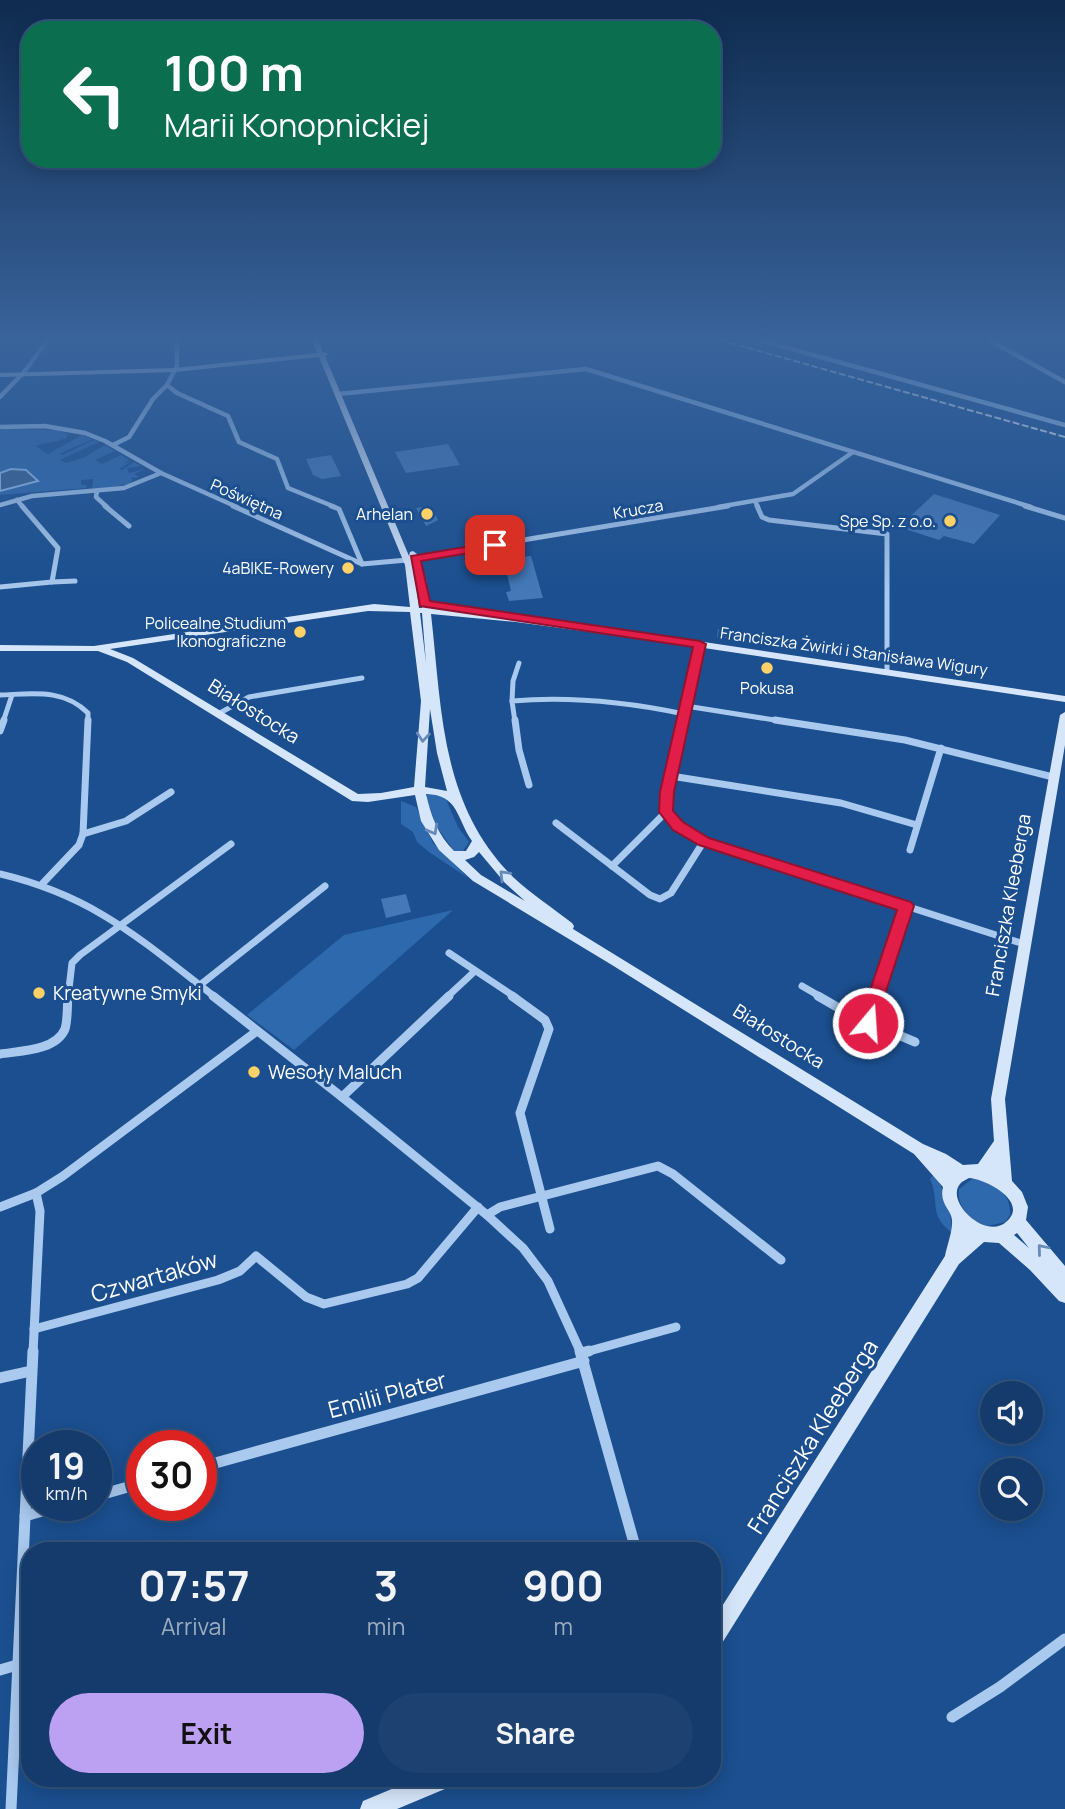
<!DOCTYPE html>
<html lang="en">
<head>
<meta charset="utf-8">
<style>
  body { margin:0; font-family:Manrope,sans-serif; background:#1d4271; color:#f1f3f6; height:100vh; display:flex; flex-direction:column; font-size:26px; white-space:nowrap }
  * { box-sizing:border-box; margin:0 }
  p { font-size:23px; color:#9dadc1 }
  .icon { flex:none; width:38px; height:38px; fill:none; stroke:currentColor; stroke-width:2; stroke-linecap:round; stroke-linejoin:round }
  .map { position:relative; flex:1; overflow:hidden }
  .side { position:absolute; left:21px; top:1542px; width:700px; height:245px; display:flex; flex-direction:column; background:#143b6b; border-radius:28px; box-shadow:0 4px 18px #0003,0 0 0 2px #33557e }
  .side>* { flex:none }
  .banner { position:absolute; left:21px; top:21px; width:700px; height:147px; border-radius:28px; box-shadow:0 4px 18px #0003,0 0 0 2px #33557e; background:#0b6e4f; color:#fff; overflow:hidden }
  .controls { position:absolute; left:980px; top:1381px; display:grid; gap:14px }
  .controls a { display:grid; place-items:center; width:63px; height:63px; border-radius:50%; background:#143b6b; box-shadow:0 4px 18px #0003,0 0 0 2px #33557e; font-size:35px }
  .speed { position:absolute; left:21px; top:1430px; display:flex; gap:14px; font-size:35px; font-weight:700; text-align:center }
  .speed>* { display:grid; place-content:center; width:91px; height:91px; border-radius:50%; background:#143b6b; box-shadow:0 4px 18px #0003,0 0 0 2px #33557e; line-height:1 }
  .speed small { font-size:18px; font-weight:400 }
  .speed .limit { border:10px solid #d22; background:#fff; color:#111 }
  .pin { position:absolute; display:grid; place-items:center; width:60px; height:60px; color:#fff; margin:-30px; border-radius:14px; box-shadow:0 4px 10px #0006 }
  .me { position:absolute; width:77px; margin:-38px; rotate:18deg; stroke-linejoin:round; filter:drop-shadow(0 0 5px #0008) }
  .turn { display:flex; align-items:center; gap:24px; height:147px; padding:0 28px; font-size:32px }
  .turn .icon { width:91px; height:91px; stroke-width:2.5 }
  .turn b { display:block; font-size:49px; line-height:60px }
  .eta { display:flex; justify-content:space-evenly; align-items:center; height:119px; text-align:center }
  .eta b { font-size:42px; font-weight:700; line-height:49px }
  .cta { display:flex; gap:14px; margin-top:auto; padding:14px 28px }
  .cta a { flex:1; height:80px; border-radius:42px; background:#bca0f2; color:#111; font-size:28px; font-weight:700; line-height:80px; text-align:center }
  .cta a+a { background:#1d4271; color:#f1f3f6 }
  .map>svg:first-child { display:block }
  .green { fill:#2e69ad }
  .water { fill:#3c6290; stroke:#9cc4f0; stroke-width:2 }
  .building { fill:#4478b7 }
  .lines { fill:none; stroke-linecap:round; stroke-linejoin:round }
  .street-far4 { stroke:#a9c9ee; stroke-width:4.5 }
  .street-far3 { stroke:#a9c9ee; stroke-width:5 }
  .street-far2 { stroke:#a9c9ee; stroke-width:7 }
  .street-far1 { stroke:#a9c9ee; stroke-width:9 }
  .street { stroke:#a9c9ee; stroke-width:11 }
  .secondary { fill:#d6e6fa; fill-rule:evenodd }
  .rail { stroke:#fff; stroke-width:2; stroke-dasharray:7 2.5; stroke-linecap:butt }
  .oneway { stroke:#668bba }
  .route { fill:#e11d48; stroke:#92132f; stroke-width:2 }
  .poi-dot { fill:#ffd166; stroke:#1b4f8f; stroke-width:2.5 }
  .labels { text-anchor:middle; dominant-baseline:central; stroke-width:6; stroke-linejoin:round; paint-order:stroke }
  .far-street-label { font-size:16px; fill:#fff; stroke:#1b4f8f }
  .far-poi-label { font-size:16px; fill:#fff; stroke:#1b4f8f; text-anchor:end }
  .street-label { font-size:19px; fill:#fff; stroke:#1b4f8f }
  .poi-label { font-size:19px; fill:#fff; stroke:#1b4f8f; text-anchor:start }
  .near-street-label { font-size:23px; fill:#fff; stroke:#1b4f8f }
</style>
</head>
<body>
<div class="map">
<svg width="1065" height="1809" viewBox="0 0 1065 1809">
  <rect width="100%" height="100%" fill="#1b4f8f"/>
  <g class="green">
    <path d="M 8,429 L 57,430 L 69,434 L 66,436 L 68,437 C 56,443 47,442 35,446 L 48,454 L 82,435 L 93,439 L 59,454 L 63,455 L 94,440 L 99,442 L 60,460 L 66,463 L 83,458 L 105,445 L 115,451 L 95,460 L 102,464 L 121,455 L 129,460 L 123,464 L 132,461 L 119,469 L 122,470 L 134,462 L 141,466 L 127,468 L 129,473 L 145,469 L 134,474 L 139,477 L 130,478 L 133,480 L 130,482 L 133,484 L 92,489 L 93,479 L 81,480 L 81,484 L 87,486 L 86,488 L 0,495 L 0,430 Z"/>
    <path d="M 430,793 L 445,797 L 458,827 L 469,842 L 463,851 L 454,851 L 435,824 L 426,797 Z"/>
    <path d="M 401,801 L 416,807 L 433,843 L 468,878 L 429,852 L 417,842 L 413,832 L 401,824 Z"/>
    <path d="M 453,910 L 294,1050 L 247,1015 L 344,935 Z"/>
    <path d="M 934,1174 C 943,1184 953,1219 952,1233 C 927,1213 941,1204 930,1179 Z"/>
    <path d="M 972,1179 C 993,1179 1011,1193 1010,1215 L 1005,1222 L 987,1226 C 970,1220 957,1209 959,1189 Z"/>
  </g>
  <path class="water" d="M 11,469 L 26,470 L 38,481 L 0,491 L 0,473 Z"/>
  <g class="building">
    <path d="M 448,444 L 460,465 L 406,473 L 395,452 Z"/>
    <path d="M 331,455 L 341,476 L 322,479 L 313,475 L 306,459 Z"/>
    <path d="M 934,494 L 1000,515 L 974,544 L 944,536 L 939,540 L 899,527 Z"/>
    <path d="M 430,506 L 438,520 L 426,526 L 416,508 Z"/>
    <path d="M 531,556 L 543,598 L 509,601 L 506,592 L 511,591 L 504,562 L 523,560 L 522,557 Z"/>
    <path d="M 718,629 L 747,633 L 746,641 L 717,637 Z"/>
    <path d="M 406,894 L 411,912 L 386,918 L 381,899 Z"/>
  </g>
  <g class="lines">
    <g class="street-far4">
      <path d="M 760,340 L 1065,425"/>
      <path d="M 989,340 L 1065,382"/>
      <path d="M 167,385 L 177,393 L 228,416 L 239,442 L 277,459 L 288,488 L 335,507"/>
      <path d="M 338,394 L 586,369 L 1031,507"/>
      <path d="M 0,397 L 24,372 L 48,340"/>
      <path d="M 0,427 L 45,426 L 85,433 L 105,441 L 161,473 L 237,507"/>
      <path d="M 113,445 L 129,437 L 153,399 L 167,385 L 177,366 L 177,340"/>
      <path d="M 97,491 L 96,497 L 107,507"/>
      <path d="M 17,500 L 23,507"/>
      <path d="M 755,501 L 758,507"/>
      <path d="M 0,505 L 32,496 L 124,488 L 161,473"/>
      <path d="M 718,507 L 793,494 L 853,452"/>
    </g>
    <g class="street-far3">
      <path d="M 105,506 L 129,526"/>
      <path d="M 233,506 L 362,564 L 407,560"/>
      <path d="M 331,506 L 339,509 L 362,564"/>
      <path d="M 757,506 L 762,517 L 769,520 L 887,534 L 887,670"/>
      <path d="M 1025,506 L 1065,518"/>
      <path d="M 415,558 L 728,506"/>
      <path d="M 52,582 L 75,581"/>
      <path d="M 0,587 L 52,582 L 58,548 L 22,506"/>
      <path d="M 0,695 C 32,694 63,688 88,713 L 88,722"/>
      <path d="M 512,701 L 513,681 L 519,663"/>
      <path d="M 686,706 L 787,722"/>
      <path d="M 218,714 L 249,697 L 362,678"/>
      <path d="M 3,722 L 12,695"/>
      <path d="M 515,722 L 512,701 C 571,696 627,702 684,714"/>
      <path d="M 683,722 L 700,644"/>
    </g>
    <g class="street-far2">
      <path d="M 515,720 L 519,750 L 529,785"/>
      <path d="M 775,720 L 905,740 L 1053,777"/>
      <path d="M 0,731 L 4,720"/>
      <path d="M 671,776 L 841,803 L 917,825"/>
      <path d="M 666,812 L 689,834 L 704,841 L 1024,944"/>
      <path d="M 556,823 L 650,895 L 660,899 L 671,893 L 704,841"/>
      <path d="M 83,834 L 126,821 L 171,792"/>
      <path d="M 910,850 L 941,748"/>
      <path d="M 612,866 L 666,812 L 667,792 L 683,720"/>
      <path d="M 0,874 C 94,896 141,940 215,997"/>
      <path d="M 43,883 L 79,845 L 83,834 L 88,720"/>
      <path d="M 449,953 L 515,997"/>
      <path d="M 200,985 L 325,886"/>
      <path d="M 802,986 L 821,997"/>
      <path d="M 68,997 L 72,963 L 80,955 L 231,844"/>
      <path d="M 447,997 L 475,971"/>
      <path d="M 876,997 L 906,907"/>
    </g>
    <g class="street-far1">
      <path d="M 213,996 L 342,1097 L 487,1215 L 523,1248 L 548,1281 L 581,1353"/>
      <path d="M 512,996 L 545,1020 L 549,1029 L 520,1113 L 550,1229"/>
      <path d="M 818,996 L 849,1014 L 915,1042"/>
      <path d="M 868,1023 L 877,996"/>
      <path d="M 0,1054 C 19,1051 56,1051 65,1029 C 68,1019 67,1006 68,996"/>
      <path d="M 342,1097 L 449,996"/>
      <path d="M 0,1207 L 36,1193 L 63,1176 L 257,1031"/>
      <path d="M 487,1215 L 500,1207 L 658,1166 L 673,1174 L 781,1260"/>
      <path d="M 34,1329 L 218,1280 L 240,1271 L 256,1256 L 306,1297 L 324,1304 L 407,1284 L 418,1278 L 478,1207"/>
      <path d="M 33,1353 L 40,1211 L 36,1193"/>
      <path d="M 582,1353 L 676,1327"/>
    </g>
    <g class="street">
      <path d="M 580,1351 L 636,1550"/>
      <path d="M 581,1353 L 589,1351"/>
      <path d="M 0,1378 L 31,1371"/>
      <path d="M 201,1467 L 584,1361"/>
      <path d="M 96,1496 L 142,1483"/>
      <path d="M 25,1516 L 63,1505"/>
      <path d="M 0,1670 L 17,1665"/>
      <path d="M 952,1717 L 1000,1687 L 1065,1639"/>
      <path d="M 11,1809 L 33,1351"/>
    </g>
    <g class="secondary">
      <path d="M 312,340 L 318,340 L 323,352 L 330,354 L 325,356 L 409,556 L 410,552 L 413,551 L 417,554 L 426,580 L 431,608 L 516,617 L 664,636 L 1065,696 L 1065,702 L 664,642 L 516,622 L 431,614 C 442,710 440,804 513,877 C 531,894 553,908 572,923 L 574,926 L 573,929 L 923,1144 L 946,1154 L 963,1165 L 978,1164 L 994,1141 L 991,1099 L 1060,715 L 1065,712 L 1065,745 L 1005,1099 L 1012,1181 L 1022,1192 L 1028,1207 L 1026,1220 L 1065,1266 L 1065,1303 L 1059,1301 L 1030,1270 L 999,1243 L 984,1242 L 959,1264 L 719,1648 L 712,1651 L 712,1622 L 945,1256 C 947,1245 953,1231 952,1220 C 951,1209 939,1204 943,1187 L 914,1154 L 612,965 L 473,881 L 439,850 L 421,821 L 415,795 L 368,802 L 352,801 L 127,662 L 98,651 L 0,651 L 0,645 L 94,646 L 374,604 L 410,607 L 405,565 L 319,357 L 175,372 L 0,377 L 0,373 L 175,368 L 317,353 ZM 414,568 L 422,608 L 419,608 ZM 368,611 L 410,612 L 421,701 L 414,787 L 381,793 L 358,794 L 133,658 L 110,649 ZM 420,613 L 422,613 L 426,663 ZM 430,709 L 437,753 L 447,791 L 425,787 ZM 426,794 C 459,795 456,818 472,841 L 466,851 L 454,851 C 438,835 431,816 426,794 ZM 479,852 L 505,883 L 525,901 L 481,875 L 465,860 L 474,857 ZM 969,1178 C 986,1179 1030,1202 1006,1222 C 986,1240 945,1202 960,1184 C 962,1181 966,1180 969,1178 ZM 1017,1233 L 1029,1248 L 1014,1235 Z"/>
      <path d="M 418,1778 L 455,1778 L 452,1786 L 397,1809 L 360,1809 L 363,1801 Z"/>
    </g>
    <path class="rail" d="M 720,340 L 1065,437"/>
  </g>
  <defs><path id="oneway-chevron" d="M-2-3.5L2.5 0L-2 3.5" fill="none" stroke-width="1.6" stroke-linecap="round" stroke-linejoin="round" transform="scale(1.75)"/></defs>
  <g class="oneway">
    <use href="#oneway-chevron" transform="translate(423 737) rotate(95)"/>
    <use href="#oneway-chevron" transform="translate(433 830) rotate(61)"/>
    <use href="#oneway-chevron" transform="translate(504 875) rotate(-134)"/>
    <use href="#oneway-chevron" transform="translate(1042 1249) rotate(-130)"/>
  </g>
  <linearGradient id="sky" x2="0" y2="1"><stop stop-color="#0f2b4f"/><stop offset="0.57" stop-color="#39639b"/><stop offset="1" stop-color="#39639b" stop-opacity="0"/></linearGradient>
  <rect width="1065" height="593" fill="url(#sky)"/>
  <path class="route" d="M 495,542 L 500,545 L 499,548 L 421,561 L 430,601 L 700,641 L 706,644 L 674,792 L 673,811 L 683,822 L 709,838 L 911,902 L 914,906 L 874,1028 L 868,1030 L 862,1028 L 859,1023 L 897,910 L 699,845 L 673,830 L 659,812 L 660,792 L 693,647 L 420,606 L 411,556 Z"/>
  <g class="poi-dot">
    <circle cx="427" cy="514" r="7"/>
    <circle cx="950" cy="521" r="7"/>
    <circle cx="348" cy="568" r="7"/>
    <circle cx="300" cy="632" r="7"/>
    <circle cx="767" cy="668" r="7"/>
    <circle cx="39" cy="993" r="7"/>
    <circle cx="254" cy="1072" r="7"/>
  </g>
  <g class="labels">
    <g class="far-street-label">
      <text transform="translate(247 499) rotate(24)">Poświętna</text>
      <text transform="translate(638 509) rotate(-10)">Krucza</text>
      <text transform="translate(854 651) rotate(8)">Franciszka Żwirki i Stanisława Wigury</text>
    </g>
    <g class="far-poi-label">
      <text x="413" y="514">Arhelan</text>
      <text x="936" y="521">Spe Sp. z o.o.</text>
      <text x="334" y="568">4aBIKE-Rowery</text>
      <text x="286" y="623">Policealne Studium<tspan x="286" dy="18">Ikonograficzne</tspan></text>
      <text x="767" y="688" text-anchor="middle">Pokusa</text>
    </g>
    <g class="street-label">
      <text transform="translate(254 711) rotate(32)">Białostocka</text>
      <text transform="translate(1008 905) rotate(-80)">Franciszka Kleeberga</text>
      <text transform="translate(779 1036) rotate(32)">Białostocka</text>
    </g>
    <g class="poi-label">
      <text x="53" y="993">Kreatywne Smyki</text>
      <text x="268" y="1072">Wesoły Maluch</text>
    </g>
    <g class="near-street-label">
      <text transform="translate(154 1276) rotate(-16)">Czwartaków</text>
      <text transform="translate(387 1394) rotate(-15)">Emilii Plater</text>
      <text transform="translate(812 1436) rotate(-58)">Franciszka Kleeberga</text>
    </g>
  </g>
</svg>
<div class="controls">
<a><svg class="icon" aria-label="sound" viewBox="0 0 24 24"><path d="M4 9h4l5-4v14l-5-4H4zM17 9q2 3 0 6"/></svg></a>
<a><svg class="icon" aria-label="search" viewBox="0 0 24 24"><circle cx="10" cy="10" r="6"/><path d="M15 15l6 6"/></svg></a>
</div>
<div class="speed"><div>19<small>km/h</small></div><div class="limit">30</div></div>
<div class="pin" style="left:495px;top:545px;background:#d93025"><svg class="icon" aria-label="arrive" viewBox="0 0 24 24"><path d="M6 21V4h12l-3 4 3 4H6"/></svg></div>
<svg class="me" style="left:868px;top:1023px" viewBox="-20 -20 40 40"><circle r="17" fill="#e11d48" stroke="#fff" stroke-width="3"/><path d="M0-11L8 9 0 5-8 9z" fill="#fff"/></svg>
<div class="banner">
<div class="turn"><svg class="icon" aria-label="left" viewBox="0 0 24 24"><path d="M17 20v-9H6M10 6l-5 5 5 5"/></svg><div><b>100 m</b>Marii Konopnickiej</div></div>
</div>
<section class="side">
<div class="eta">
<div><b>07:57</b><p>Arrival</p></div>
<div><b>3</b><p>min</p></div>
<div><b>900</b><p>m</p></div>
</div>
<div class="cta"><a>Exit</a><a>Share</a></div>
</section>
</div>
</body>
</html>
